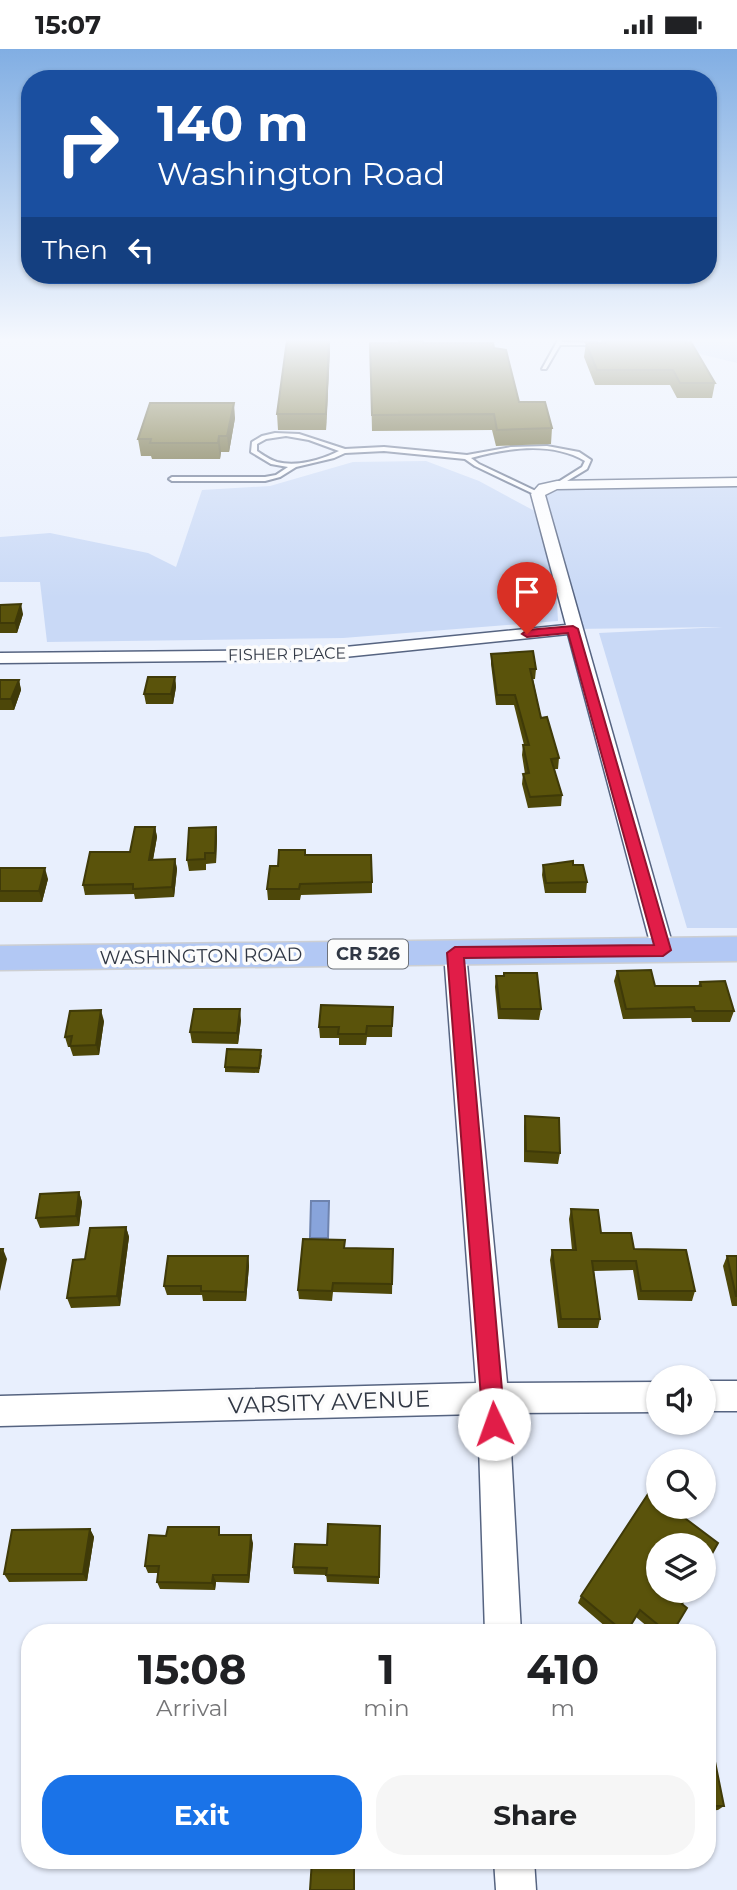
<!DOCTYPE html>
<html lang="en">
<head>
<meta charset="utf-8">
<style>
  body { margin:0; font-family:Montserrat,sans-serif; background:#f6f6f6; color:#202124; height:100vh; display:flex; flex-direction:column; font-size:26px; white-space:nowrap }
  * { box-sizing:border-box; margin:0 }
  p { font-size:23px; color:#757577 }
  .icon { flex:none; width:38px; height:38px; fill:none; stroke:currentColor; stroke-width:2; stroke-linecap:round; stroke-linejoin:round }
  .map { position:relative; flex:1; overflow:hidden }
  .details { position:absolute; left:21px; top:1575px; width:695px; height:245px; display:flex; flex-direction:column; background:#fff; border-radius:28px; box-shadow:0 2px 5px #0004 }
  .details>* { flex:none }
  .top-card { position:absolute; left:21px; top:21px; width:696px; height:214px; border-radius:28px; box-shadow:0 2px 5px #0004; background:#1a4fa0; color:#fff; overflow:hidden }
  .controls { position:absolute; left:646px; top:1316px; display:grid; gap:14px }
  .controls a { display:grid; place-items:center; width:70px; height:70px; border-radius:50%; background:#fff; box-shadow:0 2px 5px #0004; font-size:35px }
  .pin { position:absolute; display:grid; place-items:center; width:60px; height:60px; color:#fff; margin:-72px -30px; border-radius:50% 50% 50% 0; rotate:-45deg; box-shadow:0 0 7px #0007 }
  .pin .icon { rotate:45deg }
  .me { position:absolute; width:77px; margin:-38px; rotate:357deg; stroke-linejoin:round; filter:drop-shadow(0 0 5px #0008) }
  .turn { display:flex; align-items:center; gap:24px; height:147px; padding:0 21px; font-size:32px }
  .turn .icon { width:91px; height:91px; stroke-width:2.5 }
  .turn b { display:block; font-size:49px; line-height:60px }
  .then { display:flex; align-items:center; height:66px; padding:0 21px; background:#0003; gap:14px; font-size:26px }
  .eta { display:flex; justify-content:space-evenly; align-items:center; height:119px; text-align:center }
  .eta b { font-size:42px; font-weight:700; line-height:49px }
  .button { display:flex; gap:14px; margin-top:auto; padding:14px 21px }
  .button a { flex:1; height:80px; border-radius:28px; background:#1a73e8; color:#fff; font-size:28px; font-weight:700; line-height:80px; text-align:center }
  .button a+a { background:#f6f6f6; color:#202124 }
  .status { display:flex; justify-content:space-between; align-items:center; height:49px; padding:0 35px; background:#fff; direction:ltr }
  .status svg { height:19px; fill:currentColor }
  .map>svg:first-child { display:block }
  .green { fill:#c9d9f6 }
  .water { fill:#88a4db; stroke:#6e83ae; stroke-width:2 }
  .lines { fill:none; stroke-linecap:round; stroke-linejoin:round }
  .lane-casing { stroke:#566481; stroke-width:4 }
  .street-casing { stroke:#566481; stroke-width:3 }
  .primary-casing { stroke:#cdcfd2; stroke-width:3 }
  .lane { fill:#fff; fill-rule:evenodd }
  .street { fill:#fff; fill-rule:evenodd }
  .primary { fill:#b2c8f4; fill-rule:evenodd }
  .wall { fill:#4d4709 }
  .shaded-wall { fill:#3f3a08 }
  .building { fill:#5a530b; stroke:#3f3a08; stroke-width:2 }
  .route { fill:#e11d48; stroke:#92132f; stroke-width:2 }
  .labels { text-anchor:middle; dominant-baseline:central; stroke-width:7; stroke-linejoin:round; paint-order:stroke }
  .far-street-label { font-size:16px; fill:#303744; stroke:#fcfcfc }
  .shield { fill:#fcfcfc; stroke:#6d727b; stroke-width:2 }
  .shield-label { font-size:18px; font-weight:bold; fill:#303744 }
  .street-label { font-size:19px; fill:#303744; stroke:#fcfcfc }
  .near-street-label { font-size:23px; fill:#303744; stroke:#fcfcfc }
</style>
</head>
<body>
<div class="status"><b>15:07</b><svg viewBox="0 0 49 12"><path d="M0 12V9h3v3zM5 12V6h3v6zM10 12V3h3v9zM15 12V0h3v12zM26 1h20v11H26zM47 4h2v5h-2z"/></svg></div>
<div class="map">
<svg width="737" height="1841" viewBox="0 0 737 1841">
  <rect width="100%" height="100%" fill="#e8effd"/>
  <g class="green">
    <path d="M 686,291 L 737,291 L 737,314 L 696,304 Z"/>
    <path d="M 426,412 L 479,432 L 542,466 L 544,439 L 737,432 L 737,879 L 687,879 L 599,584 L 723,578 L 573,580 L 555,519 L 558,572 L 343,589 L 47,593 L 40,533 L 0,533 L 0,488 L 50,484 L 148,504 L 176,518 L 202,441 L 270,437 L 353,413 Z"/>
  </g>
  <path class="water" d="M 311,1152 L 329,1152 L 328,1189 L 310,1189 Z"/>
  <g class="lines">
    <g class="lane-casing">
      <g id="lane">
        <path d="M 558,291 L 562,291 L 562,293 L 597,294 L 599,295 L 597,296 L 560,296 L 546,320 L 542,320 Z"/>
        <path d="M 275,384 L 299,385 L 345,400 L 384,398 L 467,406 L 511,398 L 547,397 L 579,403 L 591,411 L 587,420 L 557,438 L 554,436 L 555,435 L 582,418 L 585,412 C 552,392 506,399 471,409 L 479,415 L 540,444 L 541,445 L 538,447 L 475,417 L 465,410 L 384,402 L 345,404 L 334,409 L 296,418 L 280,428 L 265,432 L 172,432 L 169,430 L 172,428 L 265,428 L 276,426 L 288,418 L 271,415 L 251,403 L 252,393 L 262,387 ZM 286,387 L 309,391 L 339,402 C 321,411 297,418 277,413 C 270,411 263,406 257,402 L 257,395 L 266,390 Z"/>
      </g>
    </g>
    <g class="street-casing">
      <g id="street">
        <path d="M 737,429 L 737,437 L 557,440 L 545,446 L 674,901 L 671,907 L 655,907 L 652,901 L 568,585 L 315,611 L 0,614 L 0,604 L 315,601 L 566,576 L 531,445 L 539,436 L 557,432 Z"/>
        <path d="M 455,896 L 463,898 L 466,904 L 507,1334 L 658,1333 L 658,1363 L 509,1364 L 521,1584 L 485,1584 L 478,1365 L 0,1377 L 0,1347 L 476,1334 L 444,904 L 447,898 Z"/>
        <rect x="704" y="1332" width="33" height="30"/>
        <path d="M 494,1811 L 534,1811 L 536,1841 L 496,1841 Z"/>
      </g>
    </g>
    <g class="primary-casing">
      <path id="primary" d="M 737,888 L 737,912 L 0,921 L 0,897 Z"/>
    </g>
    <use href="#lane" class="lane"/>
    <use href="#street" class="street"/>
    <use href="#primary" class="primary"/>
  </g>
  <g class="wall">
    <path d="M 330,291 L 326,381 L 278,381 L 277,365 Z"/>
    <path d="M 398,291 L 422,291 L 423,294 L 494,299 L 519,353 L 552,379 L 551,395 L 496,397 L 492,381 L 372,382 L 370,294 L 398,294 Z"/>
    <path d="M 599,291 L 685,291 L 715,334 L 712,349 L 677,349 L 670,336 L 595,336 L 584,308 L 586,294 L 601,294 L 602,291 Z"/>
    <path d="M 235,369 L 229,403 L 221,403 L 220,410 L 152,410 L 151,407 L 141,407 L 138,390 Z"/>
    <path d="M 0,556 L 23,565 L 17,584 L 0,584 Z"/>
    <path d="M 491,605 L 536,620 L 535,630 L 533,630 L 541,669 L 559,709 L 558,720 L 554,720 L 562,746 L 561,757 L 528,759 L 522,735 L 523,725 L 525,725 L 522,706 L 523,696 L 524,696 L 514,656 L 496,656 L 491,615 Z"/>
    <path d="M 175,628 L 176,638 L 173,655 L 146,655 L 144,645 Z"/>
    <path d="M 0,631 L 19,631 L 21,641 L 14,661 L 0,661 Z"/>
    <path d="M 155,778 L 157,788 L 153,811 L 175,810 L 177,820 L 174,848 L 135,850 L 134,845 L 85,846 L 83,836 L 130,803 Z"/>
    <path d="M 216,778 L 217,788 L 216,814 L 206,815 L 206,821 L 189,822 L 187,811 Z"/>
    <path d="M 305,806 L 372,833 L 372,844 L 301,846 L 300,851 L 268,851 L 267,840 L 278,817 Z"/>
    <path d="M 543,816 L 573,816 L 587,833 L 586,844 L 545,844 L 542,826 Z"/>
    <path d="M 0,819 L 48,830 L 42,853 L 0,853 Z"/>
    <path d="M 617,922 L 655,937 L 698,937 L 700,933 L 734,962 L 730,973 L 692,973 L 691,969 L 623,970 L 614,932 Z"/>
    <path d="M 504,924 L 541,960 L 539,971 L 498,970 L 495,938 L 496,927 L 504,927 Z"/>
    <path d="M 393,958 L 392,988 L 367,988 L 366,996 L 339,996 L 339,989 L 320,989 L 319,978 Z"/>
    <path d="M 241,971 L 238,995 L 192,994 L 190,983 Z"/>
    <path d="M 104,972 L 99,1006 L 73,1007 L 70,998 L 68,998 L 65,988 Z"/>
    <path d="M 262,1006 L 259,1024 L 225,1023 L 225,1018 Z"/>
    <path d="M 525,1067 L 560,1104 L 558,1115 L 524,1113 L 524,1077 Z"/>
    <path d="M 79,1143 L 82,1153 L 79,1177 L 40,1179 L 36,1169 Z"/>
    <path d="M 571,1160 L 601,1184 L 634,1200 L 695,1242 L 692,1252 L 638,1251 L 633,1221 L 594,1222 L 600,1270 L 598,1279 L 558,1279 L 550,1211 L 552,1201 L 572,1201 L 569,1170 Z"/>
    <path d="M 126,1178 L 129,1188 L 120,1257 L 71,1259 L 67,1249 Z"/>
    <path d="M 345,1199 L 393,1200 L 392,1245 L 333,1243 L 332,1252 L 299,1250 L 298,1241 Z"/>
    <path d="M 248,1207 L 249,1217 L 246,1252 L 203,1252 L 202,1246 L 167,1246 L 164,1237 Z"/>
    <path d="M 727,1207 L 737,1207 L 737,1257 L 732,1257 L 723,1217 Z"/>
    <path d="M 380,1477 L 379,1535 L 327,1533 L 326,1526 L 294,1525 L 293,1518 Z"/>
    <path d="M 90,1480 L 94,1488 L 87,1532 L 9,1533 L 4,1525 Z"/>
    <path d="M 221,1486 L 253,1494 L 249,1534 L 216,1533 L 215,1541 L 160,1540 L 157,1533 L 158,1524 L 148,1524 L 145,1517 Z"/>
    <path d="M 581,1547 L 682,1555 L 672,1584 L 655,1584 L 636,1568 L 626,1584 L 613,1584 L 578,1554 Z"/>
    <path d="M 707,1689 L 724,1757 L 718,1761 L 707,1762 Z"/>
  </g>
  <g class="shaded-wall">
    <path d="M 329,291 L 330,303 L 326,381 L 326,365 Z"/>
    <path d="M 234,354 L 235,369 L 229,403 L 227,387 Z"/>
    <path d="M 219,387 L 221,403 L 220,410 L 218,394 Z"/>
    <path d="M 21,555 L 23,565 L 17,584 L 15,574 Z"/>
    <path d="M 175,628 L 176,638 L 173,655 L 171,645 Z"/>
    <path d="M 19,631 L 21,641 L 14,661 L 11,650 Z"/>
    <path d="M 155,778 L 157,788 L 151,821 L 149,811 Z"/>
    <path d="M 216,778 L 217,788 L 216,814 L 215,804 Z"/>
    <path d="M 175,810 L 177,820 L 174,848 L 172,838 Z"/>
    <path d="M 45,819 L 48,830 L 42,853 L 39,842 Z"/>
    <path d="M 240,960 L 241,971 L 238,995 L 237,984 Z"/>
    <path d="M 101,961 L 104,972 L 99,1006 L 96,996 Z"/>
    <path d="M 79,1143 L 82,1153 L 79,1177 L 76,1167 Z"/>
    <path d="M 126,1178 L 129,1188 L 120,1257 L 117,1247 Z"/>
    <path d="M 3,1200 L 7,1210 L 0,1242 L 0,1213 Z"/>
    <path d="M 248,1207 L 249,1217 L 246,1252 L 245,1243 Z"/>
    <path d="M 90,1480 L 94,1488 L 87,1532 L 83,1525 Z"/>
    <path d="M 251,1486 L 253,1494 L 249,1534 L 248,1526 Z"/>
    <path d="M 213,1526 L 216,1533 L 215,1541 L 212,1534 Z"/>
  </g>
  <g class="building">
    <path d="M 287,291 L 329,291 L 326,365 L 277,365 Z"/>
    <path d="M 399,291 L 422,291 L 423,294 L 493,294 L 494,299 L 506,301 L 519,353 L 545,353 L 552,379 L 497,381 L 494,365 L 372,366 L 370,294 L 399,294 Z"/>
    <path d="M 605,291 L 685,291 L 686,294 L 691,293 L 715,334 L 680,334 L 673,321 L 597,321 L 586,294 L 606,294 Z"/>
    <path d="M 150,354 L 234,354 L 227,387 L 219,387 L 218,394 L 150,394 L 151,390 L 138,390 Z"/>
    <path d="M 21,555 L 15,574 L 0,574 L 0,556 Z"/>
    <path d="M 533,602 L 536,620 L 530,620 L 541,669 L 547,668 L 559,709 L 551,710 L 562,746 L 530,748 L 523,725 L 529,724 L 523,696 L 529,696 L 515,646 L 497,646 L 491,605 Z"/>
    <path d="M 148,628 L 175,628 L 171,645 L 144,645 Z"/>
    <path d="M 0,631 L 19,631 L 11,650 L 0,650 Z"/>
    <path d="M 135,778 L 155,778 L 149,811 L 175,810 L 172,838 L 133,840 L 133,835 L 83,836 L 90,803 L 130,803 Z"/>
    <path d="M 216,778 L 215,804 L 205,804 L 205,810 L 187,811 L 189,779 Z"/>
    <path d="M 279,801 L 305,801 L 305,806 L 371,806 L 372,833 L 300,835 L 299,840 L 267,840 L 270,817 L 278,817 Z"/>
    <path d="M 573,812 L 573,816 L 583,816 L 587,833 L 546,834 L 543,816 Z"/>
    <path d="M 0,819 L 45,819 L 39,842 L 0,842 Z"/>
    <path d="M 651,921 L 655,937 L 701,937 L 700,933 L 725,932 L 734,962 L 695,962 L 694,958 L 626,960 L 617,922 Z"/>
    <path d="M 504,924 L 537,924 L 541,960 L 500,960 L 496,927 L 504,927 Z"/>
    <path d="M 321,956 L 393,958 L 392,977 L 367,977 L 366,985 L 338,985 L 339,978 L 319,978 Z"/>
    <path d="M 194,960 L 240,960 L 237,984 L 190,983 Z"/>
    <path d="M 101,961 L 96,996 L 70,997 L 72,987 L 65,988 L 70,962 Z"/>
    <path d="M 227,1000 L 261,1001 L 259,1019 L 225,1018 Z"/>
    <path d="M 525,1067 L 559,1069 L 560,1104 L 526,1102 Z"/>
    <path d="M 79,1143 L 76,1167 L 36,1169 L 40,1145 Z"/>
    <path d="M 571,1160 L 598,1161 L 601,1184 L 631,1184 L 634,1200 L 686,1201 L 695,1242 L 641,1242 L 636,1212 L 592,1212 L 600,1270 L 561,1270 L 552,1201 L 576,1201 Z"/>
    <path d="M 126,1178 L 117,1247 L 67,1249 L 73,1211 L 85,1210 L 90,1179 Z"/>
    <path d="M 303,1190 L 345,1191 L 344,1199 L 393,1200 L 392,1235 L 333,1234 L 332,1242 L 298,1241 Z"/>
    <path d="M 0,1200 L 3,1200 L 0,1213 Z"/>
    <path d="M 168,1207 L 248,1207 L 245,1243 L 201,1242 L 201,1237 L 164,1237 Z"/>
    <path d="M 727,1207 L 737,1207 L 737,1247 L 736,1247 Z"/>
    <path d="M 650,1442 L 658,1448 L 658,1458 L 670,1458 L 718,1494 L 704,1519 L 704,1496 L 658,1496 L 658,1542 L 690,1542 L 682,1555 L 687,1559 L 672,1584 L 668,1584 L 640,1561 L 626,1584 L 625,1584 L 581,1547 Z"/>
    <path d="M 328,1475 L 380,1477 L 379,1528 L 326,1526 L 327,1519 L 293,1518 L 295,1495 L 327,1496 Z"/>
    <path d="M 168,1478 L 219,1478 L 219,1486 L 251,1486 L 248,1526 L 213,1526 L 212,1534 L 157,1533 L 159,1517 L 145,1517 L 149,1486 L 166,1487 Z"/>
    <path d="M 90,1480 L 83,1525 L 4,1525 L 12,1481 Z"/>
    <path d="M 710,1688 L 724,1757 L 707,1757 L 707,1689 Z"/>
    <path d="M 312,1811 L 354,1811 L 354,1841 L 310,1841 Z"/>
  </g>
  <linearGradient id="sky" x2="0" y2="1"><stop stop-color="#81aee3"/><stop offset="0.53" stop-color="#f5f8fe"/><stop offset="1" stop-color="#f5f8fe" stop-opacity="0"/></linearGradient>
  <rect width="737" height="549" fill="url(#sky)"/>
  <path class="route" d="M 573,577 L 578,580 L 671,901 L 663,907 L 464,909 L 505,1375 L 502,1383 L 494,1386 L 486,1383 L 483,1375 L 447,904 L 455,898 L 654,896 L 568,584 L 527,588 L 522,585 L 527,581 Z"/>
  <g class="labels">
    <g class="far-street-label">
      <text transform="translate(287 605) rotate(-1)">FISHER PLACE</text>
    </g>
    <rect class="shield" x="328" y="890.5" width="80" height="29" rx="5"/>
    <g class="shield-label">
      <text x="368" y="905">CR 526</text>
    </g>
    <g class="street-label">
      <text transform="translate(201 907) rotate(-1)">WASHINGTON ROAD</text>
    </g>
    <g class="near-street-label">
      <text transform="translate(329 1353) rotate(-2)">VARSITY AVENUE</text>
    </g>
  </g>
</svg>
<div class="controls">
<a><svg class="icon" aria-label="sound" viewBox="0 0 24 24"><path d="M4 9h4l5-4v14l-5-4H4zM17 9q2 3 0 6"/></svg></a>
<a><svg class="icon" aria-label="search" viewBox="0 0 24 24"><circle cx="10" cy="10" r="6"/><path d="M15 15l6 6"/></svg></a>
<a><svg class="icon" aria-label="layers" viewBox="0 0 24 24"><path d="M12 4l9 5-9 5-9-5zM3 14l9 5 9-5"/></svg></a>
</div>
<div class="pin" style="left:527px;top:585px;background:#d93025"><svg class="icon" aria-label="arrive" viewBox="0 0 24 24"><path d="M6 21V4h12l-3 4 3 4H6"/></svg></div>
<svg class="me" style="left:494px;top:1375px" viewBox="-20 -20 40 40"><circle r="19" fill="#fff"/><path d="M0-13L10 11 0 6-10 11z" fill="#e11d48"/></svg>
<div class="top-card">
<div class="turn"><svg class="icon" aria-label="right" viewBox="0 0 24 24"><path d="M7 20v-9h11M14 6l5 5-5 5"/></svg><div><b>140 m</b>Washington Road</div></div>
<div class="then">Then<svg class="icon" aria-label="left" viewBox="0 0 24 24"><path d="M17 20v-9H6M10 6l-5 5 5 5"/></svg></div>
</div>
<section class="details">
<div class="eta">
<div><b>15:08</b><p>Arrival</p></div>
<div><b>1</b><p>min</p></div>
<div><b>410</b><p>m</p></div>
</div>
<div class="button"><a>Exit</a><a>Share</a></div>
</section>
</div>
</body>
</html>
